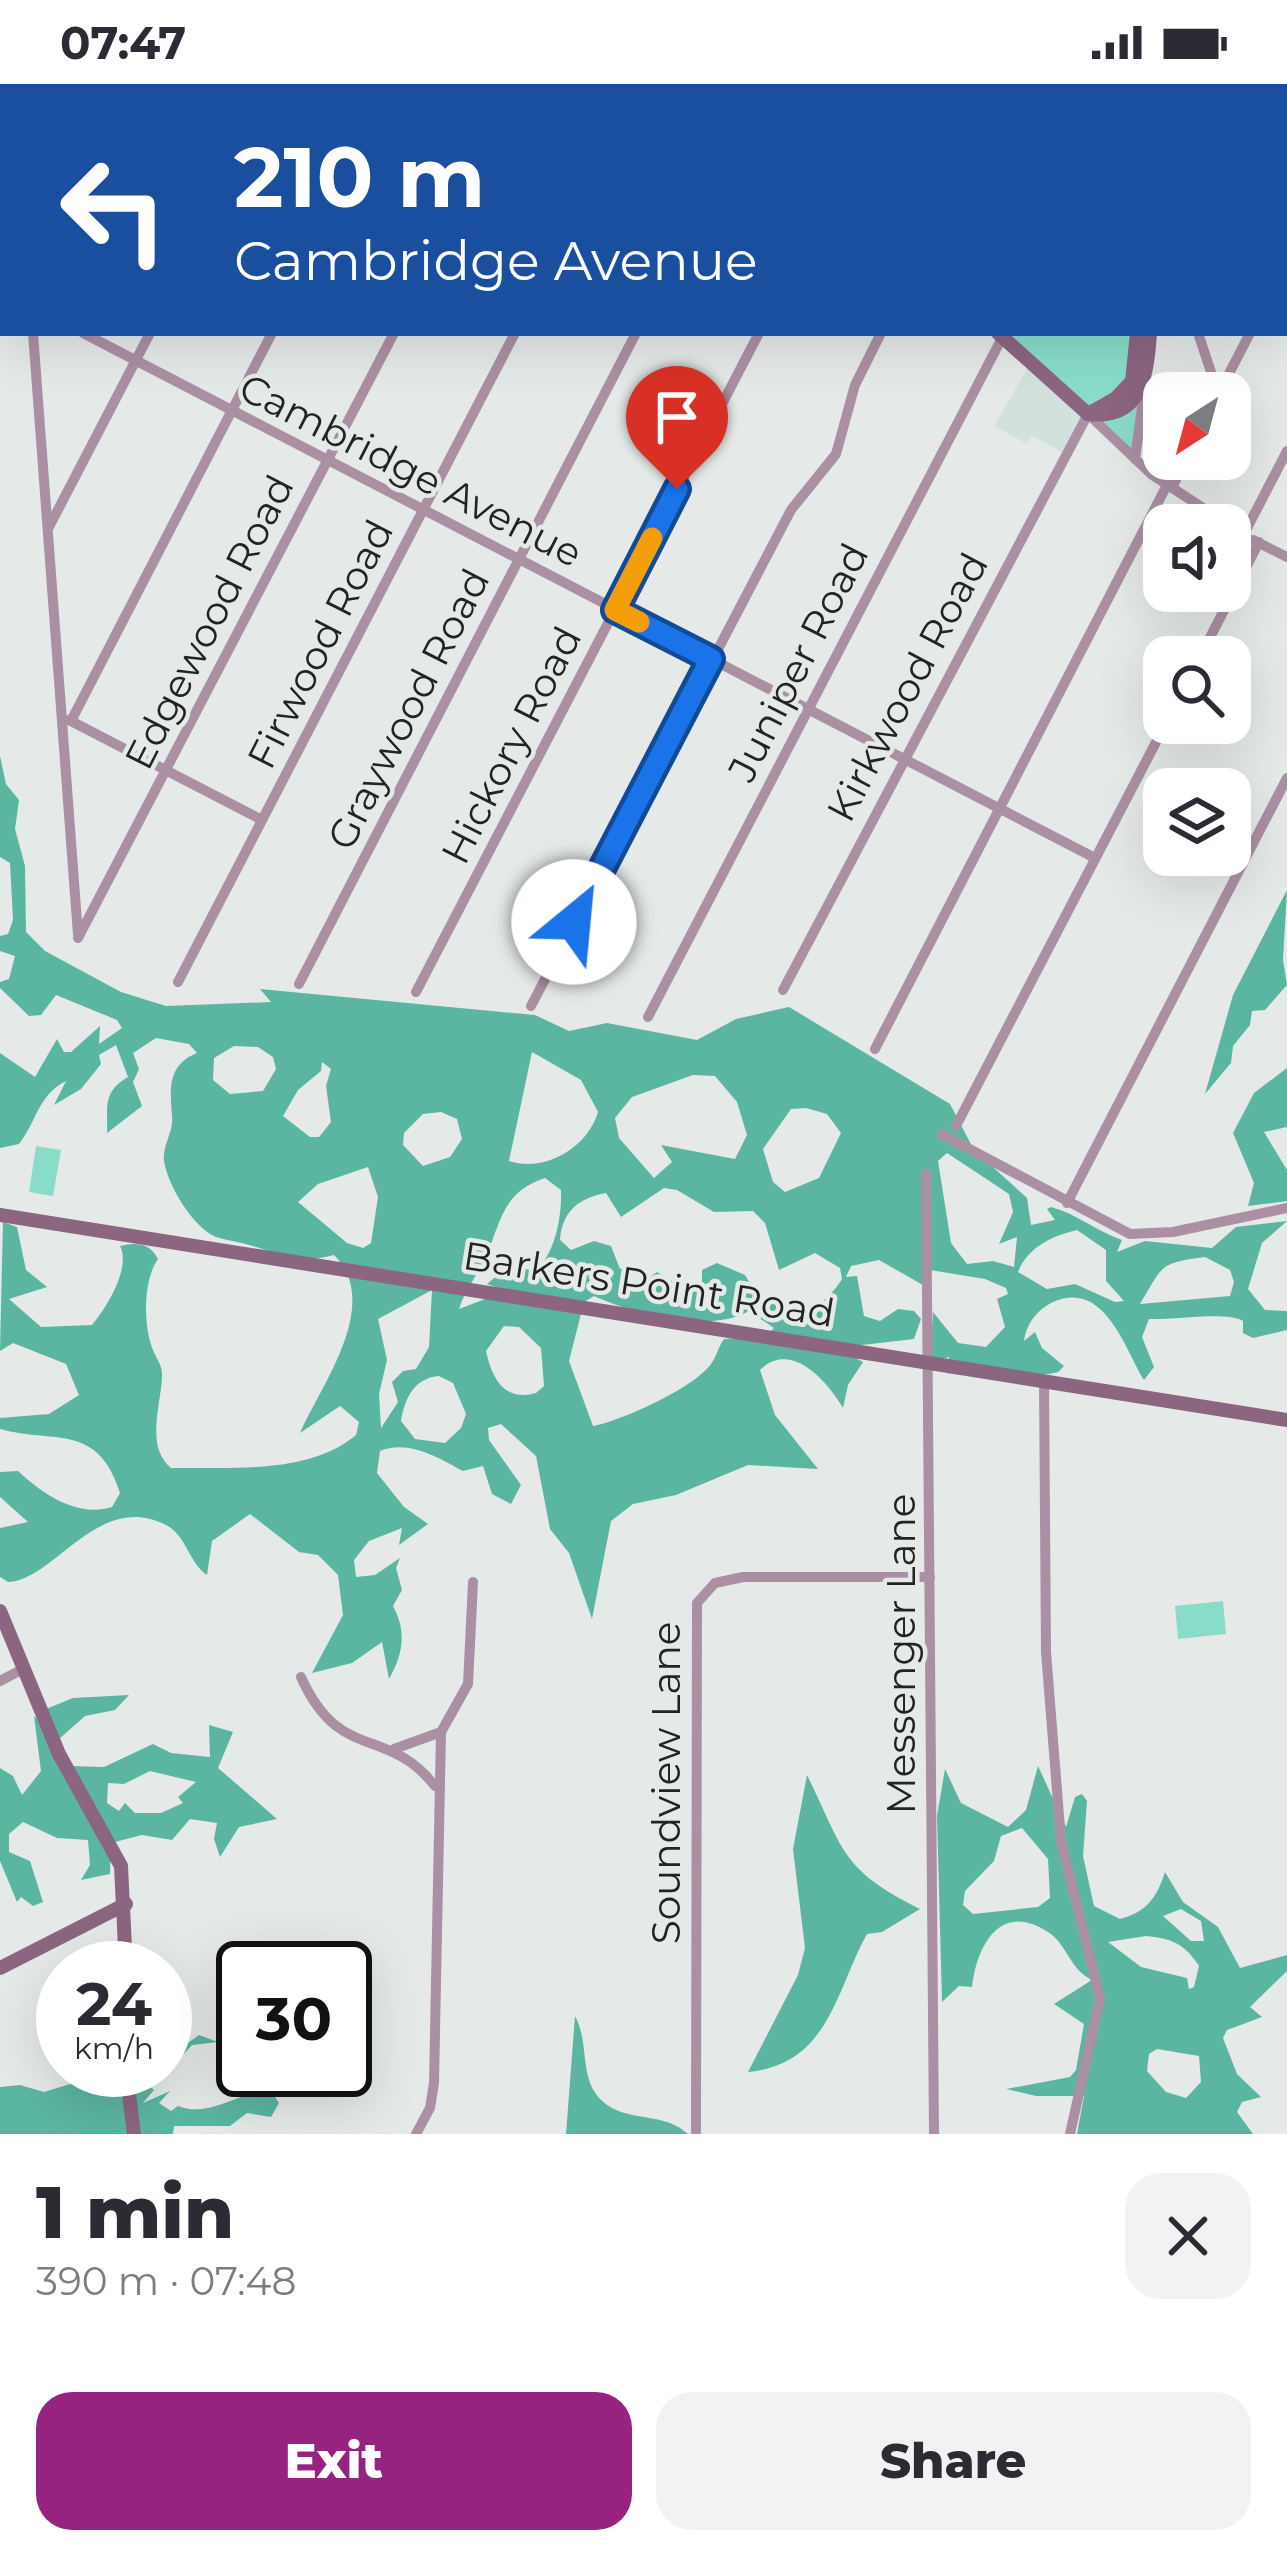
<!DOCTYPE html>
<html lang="en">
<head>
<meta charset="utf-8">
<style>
  body { margin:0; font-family:Montserrat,sans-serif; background:#f2f2f3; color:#2b2b33; height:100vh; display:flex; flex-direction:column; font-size:45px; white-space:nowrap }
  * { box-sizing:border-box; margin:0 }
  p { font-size:39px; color:#7c7c81 }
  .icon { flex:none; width:66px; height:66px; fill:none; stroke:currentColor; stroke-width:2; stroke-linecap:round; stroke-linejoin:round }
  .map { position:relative; height:2050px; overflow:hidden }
  .sheet { display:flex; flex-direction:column; background:#fff; flex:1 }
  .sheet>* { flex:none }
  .top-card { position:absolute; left:0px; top:0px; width:1287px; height:252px; box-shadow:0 12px 48px #0002; background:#1a4fa0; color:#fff; overflow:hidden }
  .needle { width:78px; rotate:216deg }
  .controls { position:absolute; left:1143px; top:288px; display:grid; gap:24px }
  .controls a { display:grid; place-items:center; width:108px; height:108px; border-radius:24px; background:#fff; box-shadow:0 12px 48px #0002; font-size:60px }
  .speed { position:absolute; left:36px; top:1857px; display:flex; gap:24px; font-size:60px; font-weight:700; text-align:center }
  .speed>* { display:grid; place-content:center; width:156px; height:156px; border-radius:50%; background:#fff; box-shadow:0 12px 48px #0002; line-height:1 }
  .speed small { font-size:30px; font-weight:400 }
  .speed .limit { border:6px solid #111; border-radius:18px; background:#fff; color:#111 }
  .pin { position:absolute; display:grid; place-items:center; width:102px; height:102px; color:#fff; margin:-123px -51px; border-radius:50% 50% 50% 0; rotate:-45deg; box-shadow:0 0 12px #0007 }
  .pin .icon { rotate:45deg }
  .me { position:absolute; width:132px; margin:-66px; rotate:28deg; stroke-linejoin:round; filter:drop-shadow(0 0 9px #0008) }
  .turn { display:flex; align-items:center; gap:42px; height:252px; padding:0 36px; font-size:54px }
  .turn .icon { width:156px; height:156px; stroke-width:2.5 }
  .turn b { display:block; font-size:84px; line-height:102px }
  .round { display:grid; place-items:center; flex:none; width:126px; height:126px; border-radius:36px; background:#f2f2f3 }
  .head { display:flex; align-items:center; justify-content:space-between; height:204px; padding:0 36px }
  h1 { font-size:72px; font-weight:800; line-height:90px }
  .primary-button { display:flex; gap:24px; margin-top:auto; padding:24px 36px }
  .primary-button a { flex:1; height:138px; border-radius:36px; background:#962380; color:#fff; font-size:48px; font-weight:800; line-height:138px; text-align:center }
  .primary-button a+a { background:#f2f2f3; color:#2b2b33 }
  .status { display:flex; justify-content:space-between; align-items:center; height:84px; padding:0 60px; background:#fff; direction:ltr }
  .status svg { height:33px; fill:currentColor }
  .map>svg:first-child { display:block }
  .built { fill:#d3e1dd }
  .green { fill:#89ddc8 }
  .forest { fill:#5bb6a1; fill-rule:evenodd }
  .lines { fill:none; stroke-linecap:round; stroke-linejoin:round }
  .street { stroke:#ab90a3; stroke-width:10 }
  .secondary { stroke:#8c6581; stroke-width:14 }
  .route-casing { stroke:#114b97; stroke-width:30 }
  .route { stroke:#1a73e8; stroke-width:21 }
  .slow { stroke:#f59e0b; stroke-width:21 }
  .labels { text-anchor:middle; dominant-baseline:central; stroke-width:9; stroke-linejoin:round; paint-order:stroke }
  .street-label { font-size:39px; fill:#222423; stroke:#e5eae8 }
</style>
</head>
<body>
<div class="status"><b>07:47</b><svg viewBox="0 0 49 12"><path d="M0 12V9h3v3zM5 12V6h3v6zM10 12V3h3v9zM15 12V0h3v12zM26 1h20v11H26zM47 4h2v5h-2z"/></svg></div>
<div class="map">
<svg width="1287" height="2050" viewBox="0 0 1287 2050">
  <rect width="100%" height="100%" fill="#e5eae8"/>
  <g class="built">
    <path d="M 0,0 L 356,0 L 3,3 L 0,32 Z"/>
    <path d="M 1032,277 L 1088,330 L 1063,369 L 1032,352 L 1027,360 L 994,342 Z"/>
  </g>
  <g class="green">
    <path d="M 455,0 L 1110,0 L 455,3 Z"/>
    <path d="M 998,249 L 1150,249 L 1135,375 Z"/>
    <path d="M 36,1062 L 61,1066 L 53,1112 L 29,1108 Z"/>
    <path d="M 1223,1517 L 1226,1550 L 1178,1555 L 1175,1522 Z"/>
  </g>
  <g class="forest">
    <path d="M 0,672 L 6,700 L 19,716 L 15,745 L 25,782 L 26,848 L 45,867 L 121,908 L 166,922 L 271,918 L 260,905 L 535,931 L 569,947 L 607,939 L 697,956 L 736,935 L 789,923 L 950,1020 L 974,1066 L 1027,1114 L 1031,1141 L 1055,1136 L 1047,1125 L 1051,1123 C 1077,1130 1096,1147 1122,1156 L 1117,1168 L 1145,1157 L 1212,1164 L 1236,1143 L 1287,1137 L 1262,1159 L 1248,1205 L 1265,1226 L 1287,1227 L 1287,1246 L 1253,1254 L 1243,1249 L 1243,1237 C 1227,1227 1174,1236 1149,1235 L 1142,1253 L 1154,1283 L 1144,1296 C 1125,1265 1104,1193 1051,1219 C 1036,1227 1026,1241 1024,1257 L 1035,1248 L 1042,1264 L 1064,1282 L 1058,1288 C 1023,1298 983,1275 948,1290 L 949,1273 L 930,1279 L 933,1228 L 958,1259 L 986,1263 L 1005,1243 L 997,1215 L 1008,1210 L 1006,1204 L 985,1195 L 930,1186 L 923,1201 L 879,1176 L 851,1182 L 846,1193 L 857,1192 L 864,1232 L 880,1237 L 898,1225 L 914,1227 L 921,1235 L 914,1255 L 836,1264 L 863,1278 L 848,1301 L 843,1324 C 828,1298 791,1255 760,1286 L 775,1331 L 818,1385 L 748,1381 L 676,1411 L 633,1420 L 611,1437 L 592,1535 L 569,1469 L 550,1445 L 536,1372 L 501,1340 L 488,1344 L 489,1356 L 521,1401 L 511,1420 L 492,1410 L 483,1382 L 463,1387 C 439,1374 408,1355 380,1367 L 377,1389 L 404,1423 L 428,1440 L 399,1461 L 402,1444 L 369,1457 L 354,1476 L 356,1493 L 375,1491 L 400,1474 L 396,1484 L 402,1506 L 393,1522 C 407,1548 403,1570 389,1595 L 382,1558 L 352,1579 L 312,1589 L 343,1531 L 338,1491 L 318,1471 L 299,1468 L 250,1430 L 212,1457 L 207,1491 C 188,1478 187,1452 166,1441 C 98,1406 54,1497 8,1498 L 0,1493 L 0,1444 L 28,1438 L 0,1413 L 0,1388 L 18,1387 C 43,1410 77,1434 112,1423 L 120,1409 C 98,1338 54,1360 0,1345 L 0,1334 L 49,1330 L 79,1311 L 66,1280 L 13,1259 L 0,1267 L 3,1138 L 17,1143 L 26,1186 L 47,1203 L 9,1215 L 41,1243 L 92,1241 C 107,1223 131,1184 120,1162 C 136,1158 150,1159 158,1175 C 143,1196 143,1242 153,1266 C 157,1276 163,1282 162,1293 C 161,1321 145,1362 171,1384 C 229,1383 309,1391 356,1351 L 359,1338 L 340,1322 L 300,1349 C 321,1301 383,1220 334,1171 C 300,1180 285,1172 253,1162 C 241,1158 228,1157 216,1153 C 193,1143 168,1102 164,1077 C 162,1062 174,1047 172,1032 C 170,1005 167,981 197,969 L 189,960 L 156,954 L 133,969 L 139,985 L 133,998 L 142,1022 L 107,1049 C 108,1023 102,1008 128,993 L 116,961 L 99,971 L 101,980 L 81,1005 L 54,1021 L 66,997 C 38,1011 37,1037 19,1060 L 0,1064 L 0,969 L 35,993 L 57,955 L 64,968 L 71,968 L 100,942 L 99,960 L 122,944 L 117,936 L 56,911 L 41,931 L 29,932 L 0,904 L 0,898 L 9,895 L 15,872 L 0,867 L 0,852 L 8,850 L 13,836 L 10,779 L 0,773 ZM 234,962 L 258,963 L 273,973 L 276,985 L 263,1007 L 230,1010 L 213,996 L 214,974 ZM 532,968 L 581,996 L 598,1028 C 588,1063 545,1089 509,1077 ZM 322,978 L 331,985 L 326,1002 L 331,1038 L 319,1053 L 310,1053 L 283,1032 L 298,1006 L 321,987 ZM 693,991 L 715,992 L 737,1018 L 747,1051 L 735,1075 L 661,1061 L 672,1078 L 654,1094 L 619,1054 L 615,1034 L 632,1013 ZM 806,1024 L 827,1030 L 841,1049 L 819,1094 L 785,1108 L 773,1098 L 763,1065 L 791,1025 ZM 441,1028 L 457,1035 L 462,1055 L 450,1073 L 423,1082 L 403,1061 L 404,1049 L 423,1030 ZM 947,1069 L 1009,1110 L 1013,1128 L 999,1160 L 1017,1153 L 1014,1183 L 993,1177 L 967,1180 L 951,1159 L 938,1077 ZM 368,1083 L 378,1113 L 371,1159 L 363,1164 L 347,1159 L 298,1118 L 318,1100 ZM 545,1094 L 561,1106 C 562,1132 555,1172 534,1187 L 510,1181 L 487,1200 L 506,1207 L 459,1225 C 465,1206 477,1192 485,1174 C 502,1137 501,1109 545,1094 ZM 664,1104 L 677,1106 L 714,1128 L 753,1127 L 765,1139 L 779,1186 L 815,1169 L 840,1184 L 842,1195 C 828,1218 799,1240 777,1215 L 760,1216 L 745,1191 L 717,1179 L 702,1186 L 702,1207 L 687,1206 L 657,1188 L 632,1206 L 624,1196 L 627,1183 L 620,1185 L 611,1162 L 594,1157 L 571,1166 L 560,1156 C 562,1127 579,1114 606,1109 L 621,1133 ZM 1077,1146 L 1106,1166 L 1106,1197 L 1124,1217 L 1115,1218 L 1075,1200 L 1047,1205 L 1018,1188 C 1028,1163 1052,1152 1077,1146 ZM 1205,1173 L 1230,1186 L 1234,1198 L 1230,1212 L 1140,1220 C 1163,1182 1158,1179 1205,1173 ZM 432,1206 L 429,1263 L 416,1285 L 403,1287 L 392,1298 L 398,1318 L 381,1344 L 379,1310 L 387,1276 L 378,1235 ZM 594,1212 C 633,1230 709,1250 749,1227 L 774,1244 L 765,1253 L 724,1255 C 718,1263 717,1272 711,1280 C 694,1304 621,1337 593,1342 L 569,1277 L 584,1218 ZM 504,1242 L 519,1243 L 541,1264 L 544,1302 L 536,1309 C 504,1318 492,1294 486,1267 ZM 439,1292 L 453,1299 L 466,1330 L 461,1344 L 445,1359 L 415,1355 L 401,1337 C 405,1314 414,1294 439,1292 Z"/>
    <path d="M 1287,806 L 1283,876 L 1287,901 L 1265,926 L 1252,927 L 1250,941 L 1233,962 L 1231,979 L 1205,1010 L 1233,911 Z"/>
    <path d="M 1287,984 L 1287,1043 L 1264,1048 L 1287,1086 L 1287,1117 L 1248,1122 L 1254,1099 L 1233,1049 L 1254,1009 Z"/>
    <path d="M 129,1611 L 115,1626 L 85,1632 L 59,1655 L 71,1682 L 104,1683 L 153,1660 L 171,1669 L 210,1673 L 209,1641 L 233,1648 L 218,1684 L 277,1735 L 239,1743 L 220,1773 L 214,1755 L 217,1739 L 190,1735 L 172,1756 L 142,1751 L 111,1759 L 110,1790 L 81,1796 L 90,1781 L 88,1756 L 57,1754 L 23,1738 L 9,1750 L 9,1768 L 30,1777 L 43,1818 L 33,1822 L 21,1813 L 17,1818 L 0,1777 L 0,1684 L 13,1692 L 22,1711 L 41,1687 L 34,1632 L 40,1637 L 41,1627 L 73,1614 ZM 150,1687 L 196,1698 L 178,1713 L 183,1719 L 161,1729 L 135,1729 L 125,1719 L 119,1727 L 107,1719 L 108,1699 L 124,1700 Z"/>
    <path d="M 1038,1682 L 1066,1743 L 1075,1713 L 1082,1710 L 1087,1717 L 1083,1772 L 1094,1822 L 1120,1835 C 1147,1828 1157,1813 1165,1788 L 1183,1818 L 1218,1843 L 1240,1884 L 1287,1871 L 1287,1887 L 1250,1923 L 1262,1933 L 1227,1946 L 1223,1954 L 1237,1990 L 1261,2013 L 1242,2018 L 1237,2028 L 1253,2050 L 1077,2050 L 1084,2012 L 1036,2012 L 1006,2005 L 1070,1993 L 1076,1986 L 1084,1940 L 1054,1920 L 1092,1896 C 1069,1885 1068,1861 1048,1848 C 1001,1817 977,1860 972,1903 L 959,1902 L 942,1918 L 937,1732 L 945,1685 L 961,1719 L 1008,1743 L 1026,1726 ZM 1022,1744 L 1048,1775 L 1050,1814 L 1038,1823 L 973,1830 L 963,1821 L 965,1807 L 994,1777 L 1001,1752 ZM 1181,1825 L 1201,1837 L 1204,1857 L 1191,1857 L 1163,1832 ZM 1146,1852 C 1171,1854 1185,1860 1199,1882 L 1194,1903 L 1189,1905 L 1187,1894 L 1141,1883 L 1108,1858 ZM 1157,1965 L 1199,1972 L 1201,1998 L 1186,2014 L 1166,2008 L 1147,1987 L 1149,1970 Z"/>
    <path d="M 807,1691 C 844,1766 840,1785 920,1825 L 882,1848 L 867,1850 C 835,1908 829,1980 748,1988 L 798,1891 L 805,1864 L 793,1765 Z"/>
    <path d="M 575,1932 C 588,1956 581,1985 594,2007 C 617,2043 661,2024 688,2050 L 566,2050 Z"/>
    <path d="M 189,1951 L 188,1959 L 199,1951 L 218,1958 L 192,1961 L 181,1973 L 165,1975 Z"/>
    <path d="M 96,1986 L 149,1986 L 139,1994 L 154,2006 L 143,2019 L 170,2007 L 159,2019 L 171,2027 L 178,2022 C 211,2035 241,2006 271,2006 L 279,2019 L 271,2033 L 247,2029 L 230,2042 L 174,2042 L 173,2050 L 0,2050 L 0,2003 L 20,2001 L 44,2008 L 90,1994 Z"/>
  </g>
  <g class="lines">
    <g class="street">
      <path d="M 15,0 L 15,3"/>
      <path d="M 1125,0 L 1138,3"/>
      <path d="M 1152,0 L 1152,3"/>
      <path d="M 1113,3 L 1118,0"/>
      <path d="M 1284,58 L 1287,59"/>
      <path d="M 1284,182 L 1287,176"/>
      <path d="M 0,206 L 3,207"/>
      <path d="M 33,249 L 78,851"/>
      <path d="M 83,249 L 1095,774"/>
      <path d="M 1198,249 L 1218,309"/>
      <path d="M 1219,309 L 1250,249"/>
      <path d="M 1135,375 L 1145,301"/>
      <path d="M 1172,404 L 1186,375"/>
      <path d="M 49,443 L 150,249"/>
      <path d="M 1244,450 L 1287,367"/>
      <path d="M 1253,456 L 1287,473"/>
      <path d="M 1200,573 L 1259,458"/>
      <path d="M 69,636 L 262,736"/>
      <path d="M 71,637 L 272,249"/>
      <path d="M 78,854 L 394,249"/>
      <path d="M 178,898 L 515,249"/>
      <path d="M 299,900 L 636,249"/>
      <path d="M 783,906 L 1088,330 L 1151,390 L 1229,441"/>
      <path d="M 416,908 L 759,249"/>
      <path d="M 531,922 L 791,426 L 836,370 L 855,301 L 881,249"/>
      <path d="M 648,933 L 1003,252"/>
      <path d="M 875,965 L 1167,401"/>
      <path d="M 956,1042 L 1166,639"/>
      <path d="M 941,1050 L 1130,1150 L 1173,1148 L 1287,1124"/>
      <path d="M 926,1090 L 934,2050"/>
      <path d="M 1067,1119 L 1287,694"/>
      <path d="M 1044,1296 L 1046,1568 L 1061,1757 L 1100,1914 L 1070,2050"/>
      <path d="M 301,1593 C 340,1680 386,1640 435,1702"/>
      <path d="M 0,1597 L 23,1585"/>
      <path d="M 394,1665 L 441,1648"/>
      <path d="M 416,2050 L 430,2024 L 434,1999 L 441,1648 L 468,1600 L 473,1498"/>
      <path d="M 696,2050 L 697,1519 L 715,1499 L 743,1493 L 930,1493"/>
    </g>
    <g class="secondary">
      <path d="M 137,0 L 147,3"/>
      <path d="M 998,249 L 1088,330"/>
      <path d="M 1088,330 C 1142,336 1147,292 1150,249"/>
      <path d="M 1088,330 L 1116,314 L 1132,297 L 1137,249"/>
      <path d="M 0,1131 L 1287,1336"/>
      <path d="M 0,1527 L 59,1670 L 121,1782 L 126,1884"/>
      <path d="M 0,1884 L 126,1820"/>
      <path d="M 126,1986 L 134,2050"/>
    </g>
  </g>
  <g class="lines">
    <g class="route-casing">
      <path id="route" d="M 574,838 L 711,575 L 615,526 L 677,405"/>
    </g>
    <use href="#route" class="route"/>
    <path class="slow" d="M 639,538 L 615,526 L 652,454"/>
  </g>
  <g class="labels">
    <g class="street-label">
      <text transform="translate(411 386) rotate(27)">Cambridge Avenue</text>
      <text transform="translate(209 538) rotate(-63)">Edgewood Road</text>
      <text transform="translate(320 560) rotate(-63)">Firwood Road</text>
      <text transform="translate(798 578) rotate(-63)">Juniper Road</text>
      <text transform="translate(907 603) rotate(-62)">Kirkwood Road</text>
      <text transform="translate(408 625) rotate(-63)">Graywood Road</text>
      <text transform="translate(511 661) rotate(-63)">Hickory Road</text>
      <text transform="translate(649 1200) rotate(9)">Barkers Point Road</text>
      <text transform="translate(901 1570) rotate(-90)">Messenger Lane</text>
      <text transform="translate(666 1699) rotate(-90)">Soundview Lane</text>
    </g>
  </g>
</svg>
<div class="controls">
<a><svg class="needle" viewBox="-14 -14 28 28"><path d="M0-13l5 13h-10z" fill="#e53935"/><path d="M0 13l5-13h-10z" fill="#7c7c81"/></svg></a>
<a><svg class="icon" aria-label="sound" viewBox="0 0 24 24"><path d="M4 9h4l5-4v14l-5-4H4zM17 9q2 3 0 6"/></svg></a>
<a><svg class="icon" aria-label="search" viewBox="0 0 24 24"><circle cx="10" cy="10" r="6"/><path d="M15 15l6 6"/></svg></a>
<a><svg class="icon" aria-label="layers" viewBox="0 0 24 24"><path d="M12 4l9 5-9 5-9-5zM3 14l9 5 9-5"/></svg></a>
</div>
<div class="speed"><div>24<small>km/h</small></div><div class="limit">30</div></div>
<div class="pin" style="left:677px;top:405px;background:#d93025"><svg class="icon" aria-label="arrive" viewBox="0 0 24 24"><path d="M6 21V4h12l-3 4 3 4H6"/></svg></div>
<svg class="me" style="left:574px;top:838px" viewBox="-20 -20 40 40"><circle r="19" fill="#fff"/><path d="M0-13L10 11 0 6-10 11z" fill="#1a73e8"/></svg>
<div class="top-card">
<div class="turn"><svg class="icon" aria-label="left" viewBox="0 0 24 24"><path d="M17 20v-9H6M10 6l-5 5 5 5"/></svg><div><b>210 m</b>Cambridge Avenue</div></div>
</div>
</div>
<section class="sheet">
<div class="head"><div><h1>1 min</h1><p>390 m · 07:48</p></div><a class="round"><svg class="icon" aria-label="close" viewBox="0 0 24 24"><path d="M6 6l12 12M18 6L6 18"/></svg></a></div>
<div class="primary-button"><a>Exit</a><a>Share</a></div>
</section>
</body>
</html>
